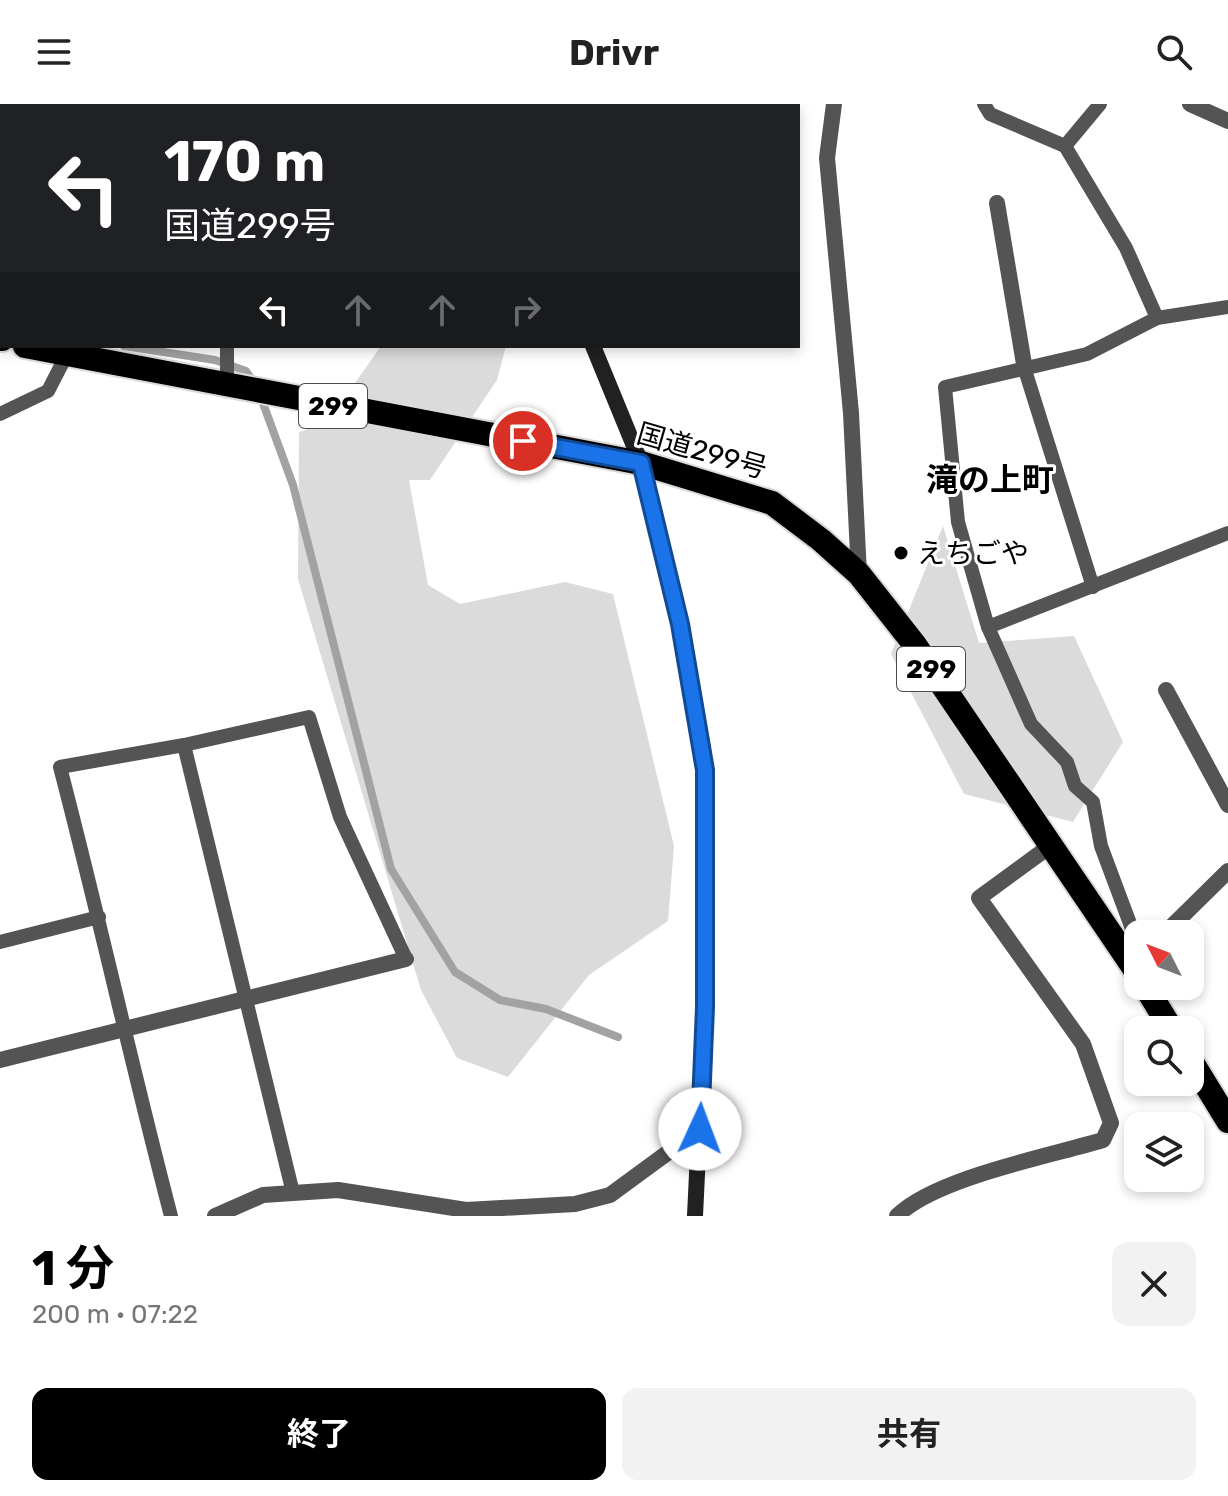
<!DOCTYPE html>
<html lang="ja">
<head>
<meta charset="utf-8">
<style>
  body { margin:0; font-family:Rubik,"Noto Sans JP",sans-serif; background:#f2f2f2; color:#222; height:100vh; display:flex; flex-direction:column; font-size:30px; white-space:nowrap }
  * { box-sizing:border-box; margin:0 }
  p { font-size:26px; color:#767676 }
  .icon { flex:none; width:44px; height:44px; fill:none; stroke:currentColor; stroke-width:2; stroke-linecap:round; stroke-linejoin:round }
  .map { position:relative; height:1112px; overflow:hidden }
  .side { display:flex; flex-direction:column; background:#fff; flex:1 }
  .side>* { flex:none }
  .hud { position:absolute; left:0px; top:0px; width:800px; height:244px; box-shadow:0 4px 12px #0003; background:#202124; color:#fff; overflow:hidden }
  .needle { width:52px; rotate:312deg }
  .fabs { position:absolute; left:1124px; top:816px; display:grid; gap:16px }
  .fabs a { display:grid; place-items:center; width:80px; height:80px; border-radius:16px; background:#fff; box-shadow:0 4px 12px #0003; font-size:40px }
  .pin { position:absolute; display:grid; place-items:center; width:68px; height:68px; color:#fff; margin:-34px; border:4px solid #fff; border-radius:50%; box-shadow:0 2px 8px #0007 }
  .me { position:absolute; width:88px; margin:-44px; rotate:2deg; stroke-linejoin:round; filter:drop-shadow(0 0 6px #0008) }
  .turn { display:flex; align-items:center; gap:28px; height:168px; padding:0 32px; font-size:36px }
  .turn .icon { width:104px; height:104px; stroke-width:2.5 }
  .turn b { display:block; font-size:56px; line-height:68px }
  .lanes { display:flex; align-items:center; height:76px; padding:0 32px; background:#0003; justify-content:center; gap:40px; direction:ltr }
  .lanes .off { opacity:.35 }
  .round { display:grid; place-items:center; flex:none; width:84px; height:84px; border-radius:16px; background:#f2f2f2 }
  .headline { display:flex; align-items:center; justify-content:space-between; height:136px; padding:0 32px }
  h1 { font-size:48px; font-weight:700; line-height:60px; color:#000 }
  .button { display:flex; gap:16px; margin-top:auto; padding:16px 32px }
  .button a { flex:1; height:92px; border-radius:16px; background:#000; color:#fff; font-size:32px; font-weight:700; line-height:92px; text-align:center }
  .button a+a { background:#f2f2f2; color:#222 }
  header { display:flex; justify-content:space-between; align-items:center; height:104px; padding:0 32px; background:#fff; font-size:36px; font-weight:700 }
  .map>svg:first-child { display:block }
  .green { fill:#dbdbdb }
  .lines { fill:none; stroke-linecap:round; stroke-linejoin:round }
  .stream { stroke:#a2a2a2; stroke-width:8 }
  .highway-casing { stroke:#dbdbdb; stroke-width:28 }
  .lane { stroke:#545454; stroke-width:14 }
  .street { stroke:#545454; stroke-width:16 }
  .secondary { stroke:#212121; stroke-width:16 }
  .highway { stroke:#000; stroke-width:24 }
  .route-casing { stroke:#114b97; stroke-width:20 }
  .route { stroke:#1a73e8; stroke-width:14 }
  .poi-dot { fill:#000; stroke:#fff; stroke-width:3 }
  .labels { text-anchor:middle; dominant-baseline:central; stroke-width:6; stroke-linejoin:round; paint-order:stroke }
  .shield { fill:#fff; stroke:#4c4c4c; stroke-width:2 }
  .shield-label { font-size:26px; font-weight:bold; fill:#000 }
  .street-label { font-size:28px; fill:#000; stroke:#fff }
  .poi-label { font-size:28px; fill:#000; stroke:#fff; text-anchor:start }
  .quarter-label { font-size:32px; font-weight:bold; fill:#000; stroke:#fff }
</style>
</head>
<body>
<header><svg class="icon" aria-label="menu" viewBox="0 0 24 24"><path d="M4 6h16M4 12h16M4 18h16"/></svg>Drivr<svg class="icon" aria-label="search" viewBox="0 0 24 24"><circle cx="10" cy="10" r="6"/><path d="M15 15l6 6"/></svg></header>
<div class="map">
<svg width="1228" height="1112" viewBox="0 0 1228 1112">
  <rect width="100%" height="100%" fill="#fff"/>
  <g class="green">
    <path d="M 381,242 L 506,242 L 497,276 L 430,376 L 409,376 L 428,481 L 460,500 L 565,478 L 613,490 L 674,742 L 668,817 L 589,871 L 508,973 L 457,954 L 421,886 L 298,475 L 299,328 L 327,319 Z"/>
    <path d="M 943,422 L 979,539 L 1074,532 L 1123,638 L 1073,718 L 964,690 L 891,550 Z"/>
  </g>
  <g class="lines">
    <g class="stream">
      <path d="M 0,152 L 2,157"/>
      <path d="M 124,242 L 215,256 L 246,267 L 257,283 L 293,381 L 391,765 L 455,868 L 500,896 L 546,905 L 618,933"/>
    </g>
    <g class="highway-casing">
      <g id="highway">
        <path d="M 0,235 L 2,235"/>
        <path d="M 25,242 L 641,359 L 772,399 L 821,436 L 859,470 L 915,541 L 1138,870"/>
        <path d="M 1145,882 L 1172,926"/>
        <path d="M 1190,955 L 1228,1017"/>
      </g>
    </g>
    <g class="lane">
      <path d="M 160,0 L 161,2"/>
      <path d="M 420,0 L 420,2"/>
      <path d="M 984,0 L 990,10 L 1065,42 L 1100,0"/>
      <path d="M 136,2 L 140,0"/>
      <path d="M 1065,42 L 1126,144 L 1157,214"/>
      <path d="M 0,73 L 2,72"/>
      <path d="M 0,112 L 2,117"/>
      <path d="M 1025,266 L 1093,483"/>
      <path d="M 227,282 L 227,242"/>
      <path d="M 0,310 L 48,287 L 66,252"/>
      <path d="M 988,523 L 1228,429"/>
      <path d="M 184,641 L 293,1089"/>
      <path d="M 0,838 L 99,813"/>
      <path d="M 1138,841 L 1101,742 L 1093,698 L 1075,682 L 1067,658 L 1031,620 L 988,523 L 958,418 L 945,283 L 1087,250 L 1157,214 L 1228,203"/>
      <path d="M 171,1112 C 132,963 99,812 60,663 L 184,641 L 309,613 L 340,713 L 406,855"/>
    </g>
    <g class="street">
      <path d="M 834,0 L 827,54 L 851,309 L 859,470"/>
      <path d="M 1190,0 L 1228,17"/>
      <path d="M 997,99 L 1025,266"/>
      <path d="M 1166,586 L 1228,701"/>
      <path d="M 1164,830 L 1228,767"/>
      <path d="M 0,956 L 406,855"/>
      <path d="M 215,1112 L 263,1091 L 338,1086 L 466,1106 L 575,1100 L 610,1091 L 700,1025"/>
      <path d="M 897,1112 C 935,1074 1050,1052 1103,1036 L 1111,1019 L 1083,940 L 979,794 L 1050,742"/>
    </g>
    <g class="secondary">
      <path d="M 492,0 L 493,2"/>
      <path d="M 593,242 L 641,359 L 680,520 L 705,666 L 705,903 L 695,1112"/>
    </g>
    <use href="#highway" class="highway"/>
  </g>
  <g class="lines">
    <g class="route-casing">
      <path id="route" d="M 523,337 L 641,359 L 680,520 L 705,666 L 705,903 L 700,1025"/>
    </g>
    <use href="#route" class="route"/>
  </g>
  <circle class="poi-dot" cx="901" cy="449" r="8"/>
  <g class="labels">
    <g class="shield">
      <rect x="299" y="280" width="68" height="44" rx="6"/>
      <rect x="897" y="543" width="68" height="44" rx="6"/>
    </g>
    <g class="shield-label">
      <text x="333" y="302">299</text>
      <text x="931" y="565">299</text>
    </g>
    <g class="street-label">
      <text transform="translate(702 347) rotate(16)">国道299号</text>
    </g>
    <g class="poi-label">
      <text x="917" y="449">えちごや</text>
    </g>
    <g class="quarter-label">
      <text x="990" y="376">滝の上町</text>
    </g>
  </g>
</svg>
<div class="fabs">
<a><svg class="needle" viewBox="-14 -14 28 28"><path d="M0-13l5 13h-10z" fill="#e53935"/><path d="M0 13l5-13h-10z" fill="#767676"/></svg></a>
<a><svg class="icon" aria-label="search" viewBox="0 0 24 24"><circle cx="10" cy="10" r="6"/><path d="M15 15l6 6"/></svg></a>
<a><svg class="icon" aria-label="layers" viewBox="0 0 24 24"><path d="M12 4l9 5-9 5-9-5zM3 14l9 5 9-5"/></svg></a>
</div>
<div class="pin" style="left:523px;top:337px;background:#d93025"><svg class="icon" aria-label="arrive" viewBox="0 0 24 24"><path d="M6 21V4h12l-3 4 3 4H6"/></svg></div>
<svg class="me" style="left:700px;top:1025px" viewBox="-20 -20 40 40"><circle r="19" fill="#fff"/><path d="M0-13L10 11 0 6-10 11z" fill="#1a73e8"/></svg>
<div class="hud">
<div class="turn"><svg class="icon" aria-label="left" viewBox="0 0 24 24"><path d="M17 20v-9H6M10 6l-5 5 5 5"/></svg><div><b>170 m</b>国道299号</div></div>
<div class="lanes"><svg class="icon" aria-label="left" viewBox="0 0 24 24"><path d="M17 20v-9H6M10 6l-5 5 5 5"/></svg><svg class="icon off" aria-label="ahead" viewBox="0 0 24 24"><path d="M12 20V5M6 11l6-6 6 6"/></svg><svg class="icon off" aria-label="ahead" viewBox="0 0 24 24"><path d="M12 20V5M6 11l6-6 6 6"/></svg><svg class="icon off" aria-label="right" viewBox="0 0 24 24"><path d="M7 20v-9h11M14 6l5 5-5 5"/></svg></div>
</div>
</div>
<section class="side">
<div class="headline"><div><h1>1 分</h1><p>200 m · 07:22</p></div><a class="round"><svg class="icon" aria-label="close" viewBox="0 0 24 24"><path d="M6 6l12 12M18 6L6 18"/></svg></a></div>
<div class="button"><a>終了</a><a>共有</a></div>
</section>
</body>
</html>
